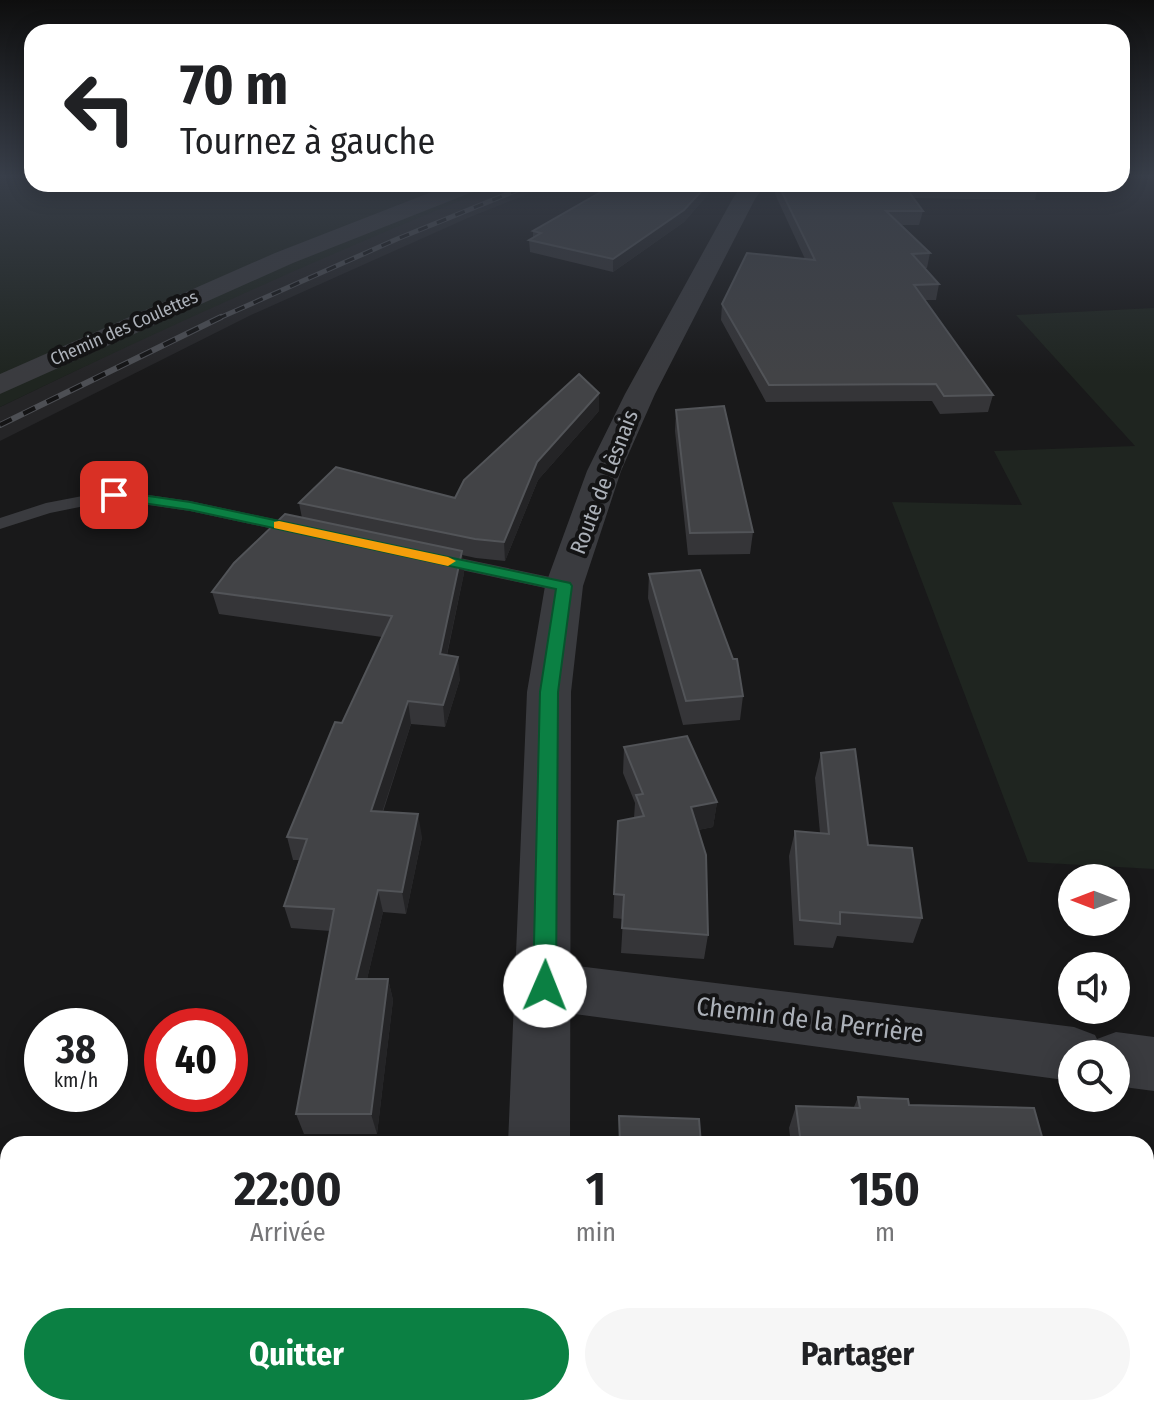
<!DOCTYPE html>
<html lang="fr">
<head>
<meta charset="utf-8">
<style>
  body { margin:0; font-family:"Fira Sans Condensed",sans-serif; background:#f6f6f6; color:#202124; height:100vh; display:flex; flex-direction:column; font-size:30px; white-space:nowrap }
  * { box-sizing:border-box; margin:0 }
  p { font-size:26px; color:#757577 }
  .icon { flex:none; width:44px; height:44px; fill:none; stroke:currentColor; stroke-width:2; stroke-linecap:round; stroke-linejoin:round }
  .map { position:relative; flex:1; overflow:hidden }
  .details { position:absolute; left:0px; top:1136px; width:1154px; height:280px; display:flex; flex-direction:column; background:#fff; border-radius:24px 24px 0 0; box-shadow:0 4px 20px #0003 }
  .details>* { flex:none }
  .hud { position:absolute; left:24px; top:24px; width:1106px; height:168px; border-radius:24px; box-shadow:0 4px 20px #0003; background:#fff; color:#202124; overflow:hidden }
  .needle { width:52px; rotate:270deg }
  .buttons { position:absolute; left:1058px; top:864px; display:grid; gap:16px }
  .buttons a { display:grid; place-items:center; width:72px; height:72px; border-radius:50%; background:#fff; box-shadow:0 4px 20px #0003; font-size:40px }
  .speed { position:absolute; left:24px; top:1008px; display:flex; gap:16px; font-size:40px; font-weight:700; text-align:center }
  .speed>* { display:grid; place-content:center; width:104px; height:104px; border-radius:50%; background:#fff; box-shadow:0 4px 20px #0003; line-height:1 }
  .speed small { font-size:20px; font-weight:400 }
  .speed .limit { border:12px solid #d22; background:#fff; color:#111 }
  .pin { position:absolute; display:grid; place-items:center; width:68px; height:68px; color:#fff; margin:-34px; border-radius:16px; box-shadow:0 4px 12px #0006 }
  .me { position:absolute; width:88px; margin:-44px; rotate:1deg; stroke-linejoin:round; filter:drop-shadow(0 0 6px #0008) }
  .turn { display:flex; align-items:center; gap:28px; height:168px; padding:0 24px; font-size:36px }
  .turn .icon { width:104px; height:104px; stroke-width:2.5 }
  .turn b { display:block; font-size:56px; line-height:68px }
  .eta { display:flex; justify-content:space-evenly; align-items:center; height:136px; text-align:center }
  .eta b { font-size:48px; font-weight:700; line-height:56px }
  .action { display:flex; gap:16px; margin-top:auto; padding:16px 24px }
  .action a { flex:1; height:92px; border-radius:48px; background:#0b8043; color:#fff; font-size:32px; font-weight:700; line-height:92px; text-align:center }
  .action a+a { background:#f6f6f6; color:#202124 }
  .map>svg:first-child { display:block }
  .built { fill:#252527 }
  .green { fill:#1f2520 }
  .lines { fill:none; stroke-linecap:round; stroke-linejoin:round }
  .service { fill:#3a3b3f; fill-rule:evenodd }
  .minor { fill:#3a3b3f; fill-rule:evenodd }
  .tertiary { fill:#3a3b3f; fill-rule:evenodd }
  .rail-far1-casing { stroke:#4d4f54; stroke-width:5 }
  .rail-casing { stroke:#4d4f54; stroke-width:6 }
  .rail-far1 { stroke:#141415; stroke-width:3; stroke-dasharray:10; stroke-linecap:butt }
  .rail { stroke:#141415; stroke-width:4; stroke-dasharray:13; stroke-linecap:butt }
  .wall { fill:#353538 }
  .shaded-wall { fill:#242426 }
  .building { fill:#424346; stroke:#525458; stroke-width:2 }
  .route { fill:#0b8043; stroke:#07532c; stroke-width:2 }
  .slow { fill:#f59e0b }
  .labels { text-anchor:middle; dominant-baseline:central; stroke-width:8; stroke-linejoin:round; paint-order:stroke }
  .far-street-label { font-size:18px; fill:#acb1b9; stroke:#141415 }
  .street-label { font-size:22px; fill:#acb1b9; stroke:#141415 }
  .near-street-label { font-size:26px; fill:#acb1b9; stroke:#141415 }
</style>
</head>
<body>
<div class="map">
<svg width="1154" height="1416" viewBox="0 0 1154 1416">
  <rect width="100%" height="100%" fill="#19191a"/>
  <path class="built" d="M 501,184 L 553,184 L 470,217 L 251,315 L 0,441 L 0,407 L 193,314 L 355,242 Z"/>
  <g class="green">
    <path d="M 0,176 L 32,176 L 32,184 L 501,184 C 331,252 165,328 0,407 Z"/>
    <path d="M 1154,308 L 1154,869 L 1028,862 L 892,502 L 1022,505 L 994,451 L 1135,446 L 1016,315 Z"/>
  </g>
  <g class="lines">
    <g class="service">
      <path d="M 114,490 L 190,501 L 301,525 L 310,530 L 301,535 L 190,511 L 114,500 L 50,513 L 0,529 L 0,518 L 46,503 Z"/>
      <path d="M 436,553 L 564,580 L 574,586 L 564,592 L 429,563 L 427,559 Z"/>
    </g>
    <g class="minor">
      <path d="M 452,184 L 483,184 L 480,189 L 293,263 L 0,394 L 0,374 L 275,253 Z"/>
      <path d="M 545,962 L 1074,1027 L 1095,1035 L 1097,1039 L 1116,1032 L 1154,1037 L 1154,1091 L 1116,1086 L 1116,1054 L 1072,1054 L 1072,1081 L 545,1010 L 525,1003 L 517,986 L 525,969 Z"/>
    </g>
    <g class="tertiary">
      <path d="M 743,184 L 766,184 L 755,199 L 655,394 L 621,471 L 583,586 L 571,692 L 570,1144 L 508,1144 L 527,692 L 545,586 L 587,471 L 625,394 L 733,198 Z"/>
      <rect x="494" y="1408" width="74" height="8"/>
    </g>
    <g class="rail-far1-casing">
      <path id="rail-far1" d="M 217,319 L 397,239 L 532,184"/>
    </g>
    <g class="rail-casing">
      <path id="rail" d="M 0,425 L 221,317"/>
    </g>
    <use href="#rail-far1" class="rail-far1"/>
    <use href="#rail" class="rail"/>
  </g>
  <g class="wall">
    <path d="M 615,184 L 717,184 L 684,222 L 613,272 L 530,252 L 529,240 L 533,238 L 533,231 Z"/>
    <path d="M 776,184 L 1037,184 L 1038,186 L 1035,200 L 913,198 L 923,211 L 919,225 L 901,225 L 930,253 L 927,268 L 925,268 L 939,284 L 936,300 L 924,300 L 993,395 L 988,412 L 940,414 L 932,401 L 766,402 L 721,320 L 722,304 L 805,259 L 775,194 Z"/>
    <path d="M 676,410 L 753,532 L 750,554 L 688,555 L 675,431 Z"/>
    <path d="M 599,411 L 538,480 L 505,561 L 476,558 L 462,555 L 464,573 L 447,655 L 460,679 L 445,727 L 411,724 L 383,812 L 422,837 L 406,914 L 383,912 L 367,979 L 388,979 L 393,1000 L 377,1134 L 304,1134 L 296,1114 L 330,931 L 291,928 L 284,906 L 299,860 L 293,860 L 287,837 L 342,723 L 382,637 L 219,614 L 212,592 L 302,518 L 299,503 L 455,498 Z"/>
    <path d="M 649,574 L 743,696 L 740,720 L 683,725 L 648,598 Z"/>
    <path d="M 624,747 L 717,802 L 713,827 L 698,830 L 708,935 L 704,959 L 621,953 L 623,919 L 613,918 L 618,821 L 634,818 L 635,803 L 623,773 Z"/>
    <path d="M 821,753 L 868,845 L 922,918 L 913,943 L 837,936 L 833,948 L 794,945 L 789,856 L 795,831 L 820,833 L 815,778 Z"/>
    <path d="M 858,1097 L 909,1105 L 1044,1144 L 791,1144 L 789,1128 L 796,1106 L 854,1107 Z"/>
    <path d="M 0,1232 L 8,1233 L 8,1408 L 76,1408 L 73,1416 L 0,1416 Z"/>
  </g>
  <g class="shaded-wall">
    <path d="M 708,184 L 717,184 L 684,222 L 613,272 L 613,259 Z"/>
    <path d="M 599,393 L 599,411 L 538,480 L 505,561 L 504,542 L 537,462 Z"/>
    <path d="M 462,551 L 464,573 L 442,677 L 440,654 Z"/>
    <path d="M 458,657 L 460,679 L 445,727 L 443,705 Z"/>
    <path d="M 408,701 L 411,724 L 375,834 L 371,811 Z"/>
    <path d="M 717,802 L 713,827 L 688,832 L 691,807 Z"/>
    <path d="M 418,814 L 422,837 L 406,914 L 402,892 Z"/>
    <path d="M 378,890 L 383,912 L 362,1000 L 356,979 Z"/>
    <path d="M 388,979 L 393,1000 L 377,1134 L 371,1114 Z"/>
    <path d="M 52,1408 L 76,1408 L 73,1416 L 60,1416 L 51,1409 Z"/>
  </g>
  <g class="building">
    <path d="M 615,184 L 708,184 L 684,210 L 613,259 L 529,240 L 541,233 L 533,231 Z"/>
    <path d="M 778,184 L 903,184 L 923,211 L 886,211 L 930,253 L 912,254 L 939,284 L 914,285 L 993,395 L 944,396 L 936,384 L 769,385 L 722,304 L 747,253 L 815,260 Z"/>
    <path d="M 935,184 L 1037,184 L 1038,186 Z"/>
    <path d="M 579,374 L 599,393 L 537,462 L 504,542 L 475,539 L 299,503 L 336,467 L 455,498 L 464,480 Z"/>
    <path d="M 724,406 L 753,532 L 690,533 L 676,410 Z"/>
    <path d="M 285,514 L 462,551 L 440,654 L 458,657 L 443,705 L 408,701 L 371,811 L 418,814 L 402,892 L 378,890 L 356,979 L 388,979 L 371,1114 L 296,1114 L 334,909 L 284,906 L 307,839 L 287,837 L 335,722 L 342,723 L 392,616 L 212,592 L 234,563 Z"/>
    <path d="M 700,570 L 733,659 L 737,659 L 743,696 L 686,701 L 649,574 Z"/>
    <path d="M 687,736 L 717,802 L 691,807 L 706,855 L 708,935 L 622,928 L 624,895 L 614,894 L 618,821 L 644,816 L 636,795 L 643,794 L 624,747 Z"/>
    <path d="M 855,749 L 868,845 L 912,848 L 922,918 L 840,912 L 840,924 L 800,920 L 795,831 L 829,834 L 821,753 Z"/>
    <path d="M 858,1097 L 908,1099 L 909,1105 L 1034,1108 L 1044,1144 L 801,1144 L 796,1106 L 860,1108 Z"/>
    <path d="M 619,1116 L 699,1119 L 701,1144 L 620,1144 Z"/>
    <path d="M 0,1232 L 8,1233 L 8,1406 L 0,1406 Z"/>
    <rect x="667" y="1408" width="107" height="8"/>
  </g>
  <linearGradient id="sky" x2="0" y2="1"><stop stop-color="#0e0e0e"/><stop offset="0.47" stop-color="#383e49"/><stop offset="1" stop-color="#383e49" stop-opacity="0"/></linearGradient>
  <rect width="1154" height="374" fill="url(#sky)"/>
  <path class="route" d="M 114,491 L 190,502 L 570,583 L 572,586 L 558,692 L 556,986 L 553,993 L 545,996 L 536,993 L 533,986 L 540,692 L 556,589 L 190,510 L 109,498 L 109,492 Z"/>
  <path class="slow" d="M 279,521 L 448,557 L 456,561 L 448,566 L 274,528 L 274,522 Z"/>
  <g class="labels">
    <g class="far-street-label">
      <text transform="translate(124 328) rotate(-24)">Chemin des Coulettes</text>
    </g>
    <g class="street-label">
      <text transform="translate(604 482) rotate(-69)">Route de Lèsnais</text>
    </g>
    <g class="near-street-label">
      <text transform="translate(810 1020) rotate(7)">Chemin de la Perrière</text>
    </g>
  </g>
</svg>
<div class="buttons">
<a><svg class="needle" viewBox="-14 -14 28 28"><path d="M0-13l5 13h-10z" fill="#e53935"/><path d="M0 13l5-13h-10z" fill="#757577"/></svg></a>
<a><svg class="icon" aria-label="sound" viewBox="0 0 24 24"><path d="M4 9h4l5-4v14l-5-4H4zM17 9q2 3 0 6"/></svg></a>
<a><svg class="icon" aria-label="search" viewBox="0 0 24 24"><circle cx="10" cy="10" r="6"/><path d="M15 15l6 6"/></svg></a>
</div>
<div class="speed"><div>38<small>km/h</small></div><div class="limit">40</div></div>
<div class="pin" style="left:114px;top:495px;background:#d93025"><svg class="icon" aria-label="arrive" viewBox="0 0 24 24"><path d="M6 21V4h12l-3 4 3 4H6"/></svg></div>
<svg class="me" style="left:545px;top:986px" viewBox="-20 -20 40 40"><circle r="19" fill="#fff"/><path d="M0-13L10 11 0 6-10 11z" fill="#0b8043"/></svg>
<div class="hud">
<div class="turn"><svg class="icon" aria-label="left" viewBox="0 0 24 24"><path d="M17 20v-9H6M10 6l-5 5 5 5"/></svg><div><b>70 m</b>Tournez à gauche</div></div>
</div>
<section class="details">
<div class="eta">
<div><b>22:00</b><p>Arrivée</p></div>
<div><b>1</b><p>min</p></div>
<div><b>150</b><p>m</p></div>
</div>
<div class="action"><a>Quitter</a><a>Partager</a></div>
</section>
</div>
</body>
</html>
